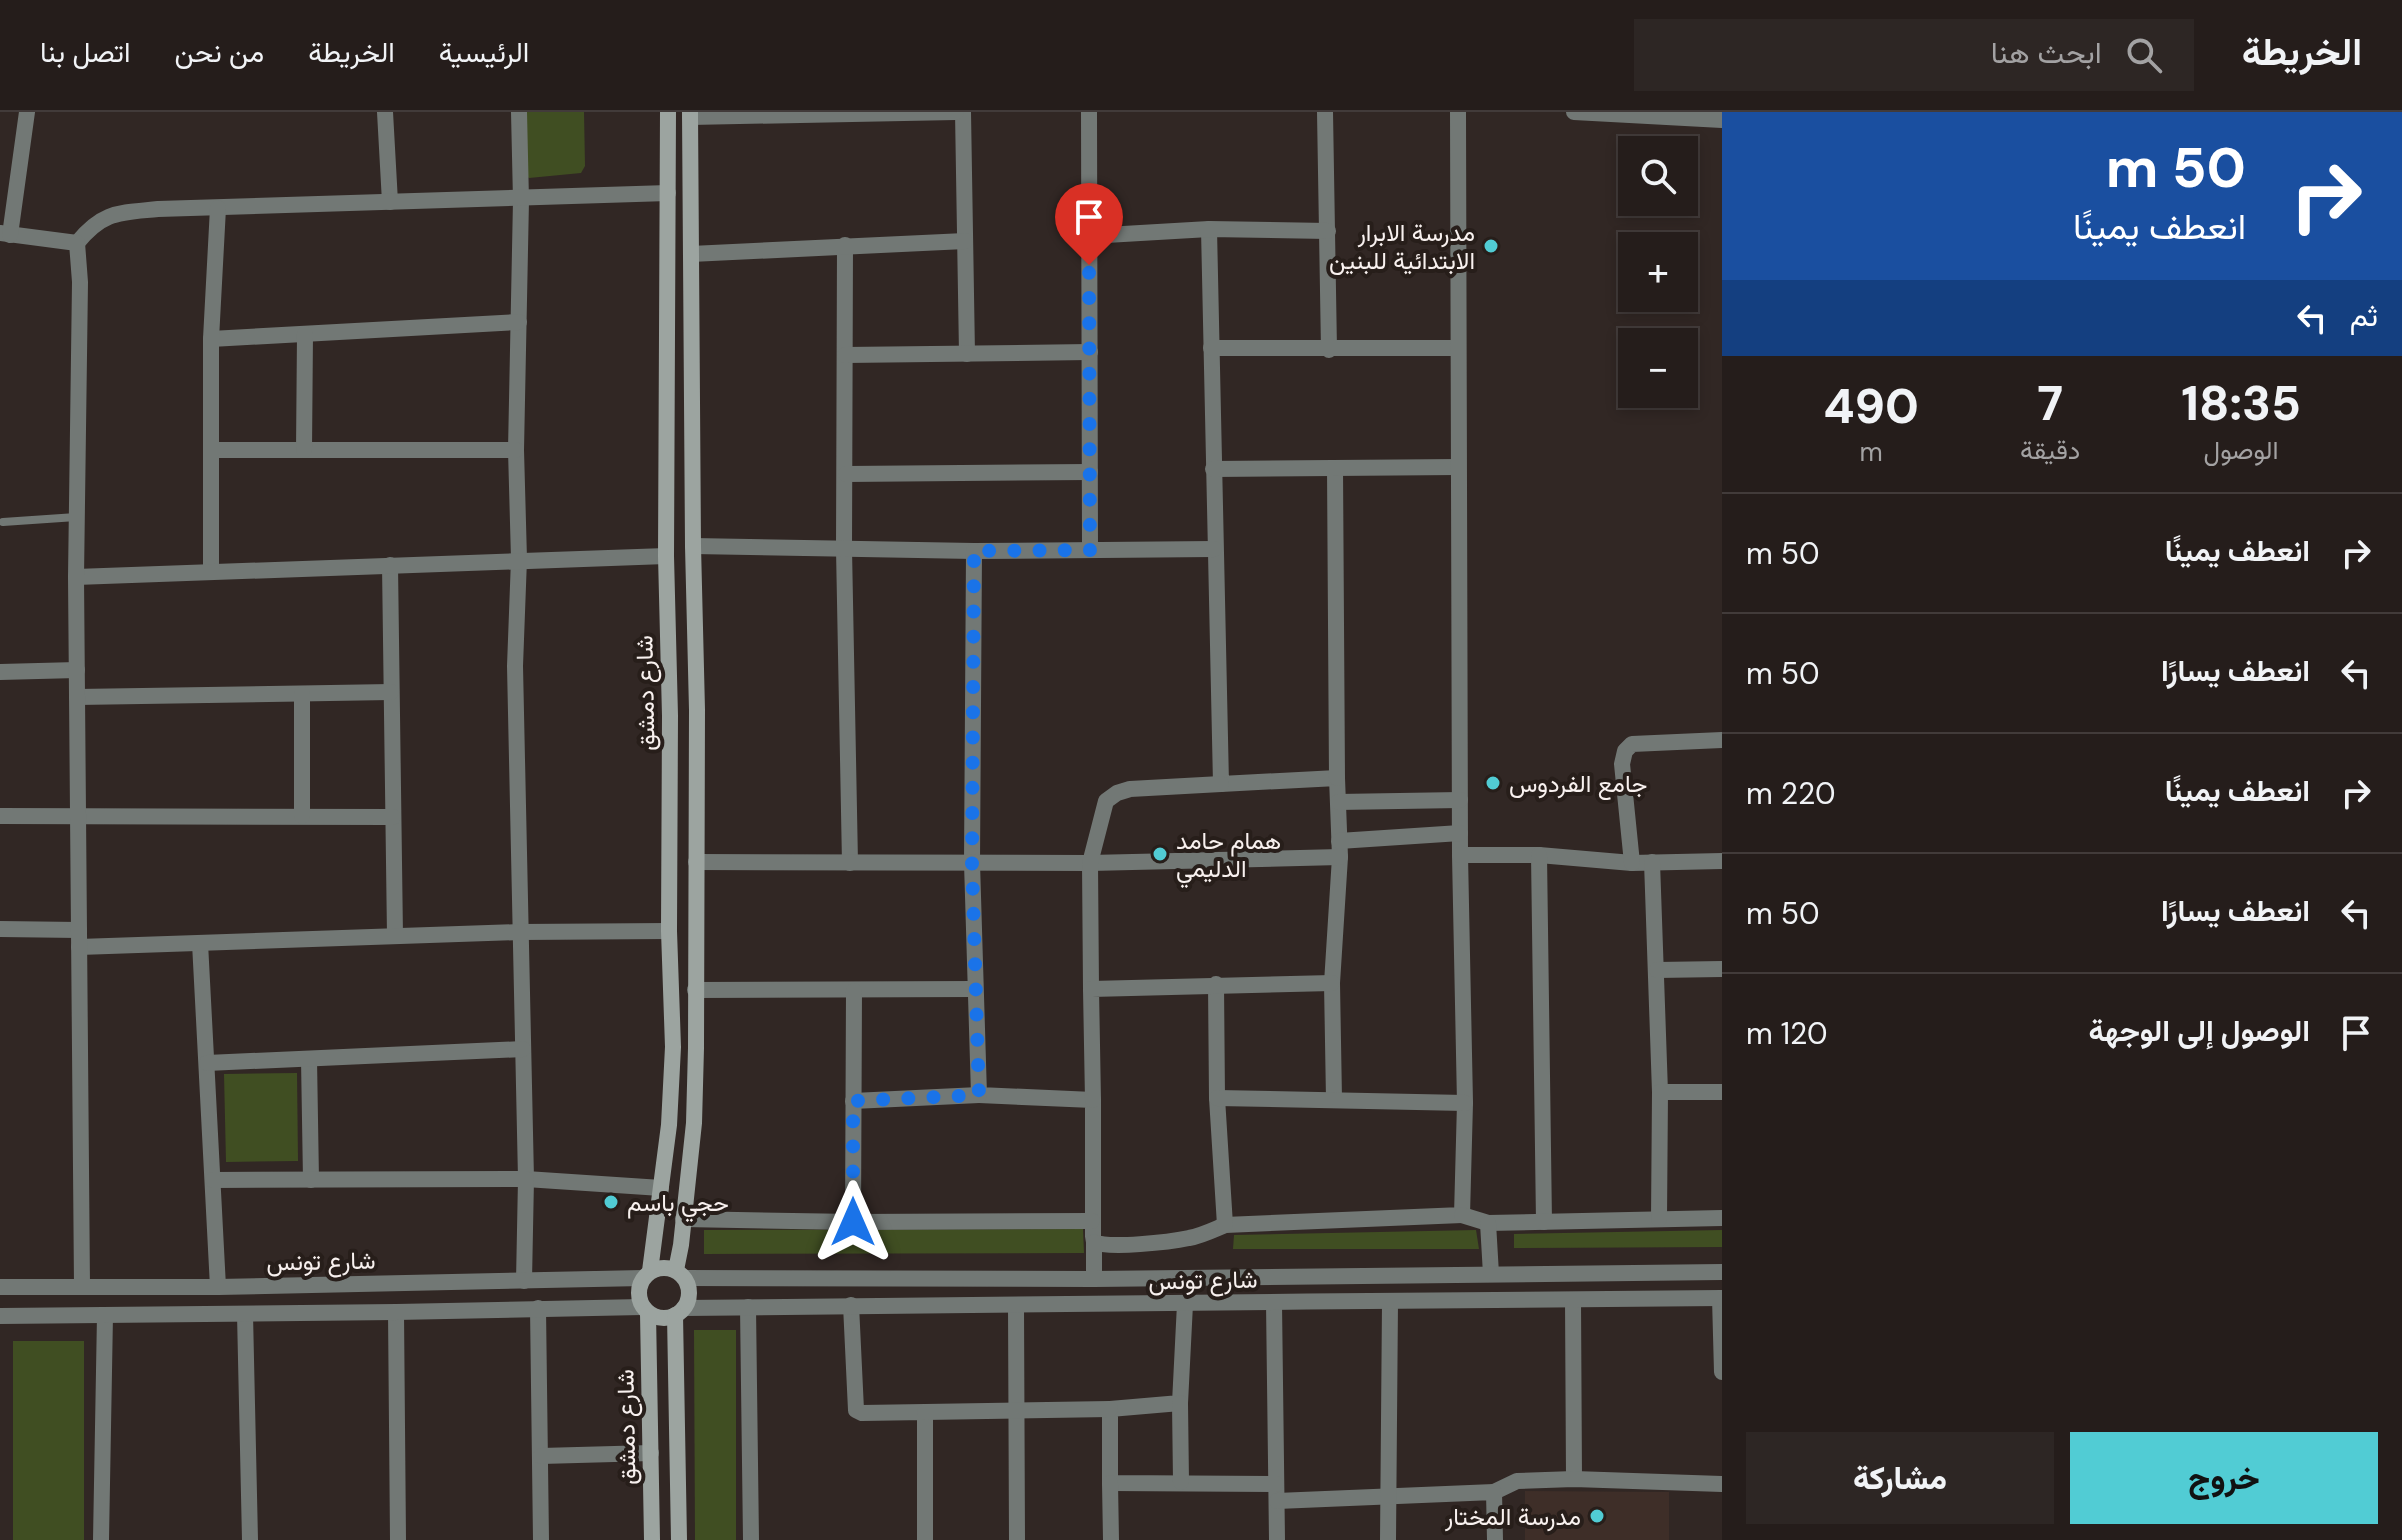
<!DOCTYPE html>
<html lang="ar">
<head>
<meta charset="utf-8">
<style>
  body { margin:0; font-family:"DM Sans",Vazirmatn,sans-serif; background:#2d2624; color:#f1f3f6; direction:rtl; height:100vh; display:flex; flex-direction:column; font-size:30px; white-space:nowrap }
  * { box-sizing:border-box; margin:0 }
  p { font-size:26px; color:#a3a2a3 }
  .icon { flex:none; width:44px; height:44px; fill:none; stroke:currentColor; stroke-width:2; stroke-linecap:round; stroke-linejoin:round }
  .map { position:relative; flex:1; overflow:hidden; direction:ltr }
  .sheet { display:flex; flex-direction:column; background:#251d1b; width:680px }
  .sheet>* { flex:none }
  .top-card { background:#1a4fa0; color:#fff; overflow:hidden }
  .tools { position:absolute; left:1618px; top:24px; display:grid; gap:16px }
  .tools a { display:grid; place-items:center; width:80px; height:80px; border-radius:0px; background:#251d1b; box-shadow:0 4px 12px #0003,0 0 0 2px #423b3a; font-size:40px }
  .pin { position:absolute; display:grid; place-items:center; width:68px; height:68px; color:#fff; margin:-82px -34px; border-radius:50% 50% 50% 0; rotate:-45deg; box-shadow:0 0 8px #0007 }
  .pin .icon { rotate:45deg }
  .me { position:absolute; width:88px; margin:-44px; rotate:0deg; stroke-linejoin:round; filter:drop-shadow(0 0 6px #0008) }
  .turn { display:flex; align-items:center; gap:28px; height:168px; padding:0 24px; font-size:36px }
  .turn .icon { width:104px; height:104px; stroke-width:2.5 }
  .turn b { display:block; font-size:56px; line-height:68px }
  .then { display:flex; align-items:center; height:76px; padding:0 24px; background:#0003; gap:16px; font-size:30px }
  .eta { display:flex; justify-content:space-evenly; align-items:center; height:136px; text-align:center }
  .eta b { font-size:48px; font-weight:800; line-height:56px }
  .cta { display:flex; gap:16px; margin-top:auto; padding:16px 24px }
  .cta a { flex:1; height:92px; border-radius:0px; background:#51ccd4; color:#111; font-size:32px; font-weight:800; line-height:92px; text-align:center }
  .cta a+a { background:#2d2624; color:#f1f3f6 }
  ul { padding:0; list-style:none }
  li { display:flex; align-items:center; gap:24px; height:120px; padding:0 24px; border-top:2px solid #423b3a }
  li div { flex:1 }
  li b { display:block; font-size:30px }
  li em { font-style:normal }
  header { display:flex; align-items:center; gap:48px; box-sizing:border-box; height:112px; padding:0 40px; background:#251d1b; border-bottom:2px solid #423b3a }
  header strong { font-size:38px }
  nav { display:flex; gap:44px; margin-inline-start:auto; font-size:28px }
  .search { width:560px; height:72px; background:#2d2624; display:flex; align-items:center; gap:20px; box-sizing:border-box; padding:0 28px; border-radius:0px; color:#a3a2a3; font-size:30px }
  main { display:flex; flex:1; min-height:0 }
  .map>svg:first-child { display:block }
  .built { fill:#3e2e28 }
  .green { fill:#404e22 }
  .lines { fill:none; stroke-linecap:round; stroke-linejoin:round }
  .service { stroke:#727875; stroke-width:8 }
  .minor { stroke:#727875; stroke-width:16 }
  .tertiary { stroke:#727875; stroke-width:16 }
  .secondary { stroke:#9ca4a0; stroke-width:16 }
  .route { stroke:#1a73e8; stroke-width:14; stroke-dasharray:0 25.2 }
  .poi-dot { fill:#51ccd4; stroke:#271e1a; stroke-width:3 }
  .labels { text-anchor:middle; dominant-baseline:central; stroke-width:8; stroke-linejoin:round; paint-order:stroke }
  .poi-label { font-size:24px; fill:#f8f1ef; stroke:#271e1a; text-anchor:start }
  .street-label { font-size:24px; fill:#f8f1ef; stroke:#271e1a }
</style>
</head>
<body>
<header>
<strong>الخريطة</strong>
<div class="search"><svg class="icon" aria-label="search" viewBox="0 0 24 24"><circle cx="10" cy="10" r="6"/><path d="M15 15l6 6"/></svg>ابحث هنا</div>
<nav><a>الرئيسية</a><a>الخريطة</a><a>من نحن</a><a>اتصل بنا</a></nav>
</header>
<main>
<section class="sheet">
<div class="top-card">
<div class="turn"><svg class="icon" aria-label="right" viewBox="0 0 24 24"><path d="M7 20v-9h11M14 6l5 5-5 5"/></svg><div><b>50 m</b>انعطف يمينًا</div></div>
<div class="then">ثم<svg class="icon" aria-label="left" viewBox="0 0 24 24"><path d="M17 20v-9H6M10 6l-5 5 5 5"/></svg></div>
</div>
<div class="eta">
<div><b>18:35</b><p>الوصول</p></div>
<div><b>7</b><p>دقيقة</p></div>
<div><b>490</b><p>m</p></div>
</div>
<ul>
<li><svg class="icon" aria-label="right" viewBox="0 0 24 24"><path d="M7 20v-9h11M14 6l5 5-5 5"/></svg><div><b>انعطف يمينًا</b></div><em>50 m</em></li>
<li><svg class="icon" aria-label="left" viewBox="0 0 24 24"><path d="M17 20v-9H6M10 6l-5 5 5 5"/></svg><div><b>انعطف يسارًا</b></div><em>50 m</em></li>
<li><svg class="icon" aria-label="right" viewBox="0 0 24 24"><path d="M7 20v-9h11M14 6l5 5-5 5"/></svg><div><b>انعطف يمينًا</b></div><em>220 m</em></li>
<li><svg class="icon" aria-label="left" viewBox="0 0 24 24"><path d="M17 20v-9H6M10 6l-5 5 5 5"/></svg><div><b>انعطف يسارًا</b></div><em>50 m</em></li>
<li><svg class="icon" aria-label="arrive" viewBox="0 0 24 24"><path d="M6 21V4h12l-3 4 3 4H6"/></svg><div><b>الوصول إلى الوجهة</b></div><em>120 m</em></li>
</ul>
<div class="cta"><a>خروج</a><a>مشاركة</a></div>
</section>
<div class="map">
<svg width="1722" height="1428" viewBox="0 0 1722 1428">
  <rect width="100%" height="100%" fill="#312724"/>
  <path class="built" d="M 1525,1379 L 1669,1380 L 1669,1428 L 1525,1428 Z"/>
  <g class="green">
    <path d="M 519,0 L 584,0 L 585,54 L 581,61 L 529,66 L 519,57 Z"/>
    <path d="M 297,961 L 298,1049 L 226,1050 L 224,962 Z"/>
    <path d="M 1083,1117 L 1084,1141 L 704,1142 L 704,1118 Z"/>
    <path d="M 1476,1118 L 1479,1137 L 1233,1137 L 1234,1123 Z"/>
    <path d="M 1722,1118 L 1722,1135 L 1514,1136 L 1514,1122 Z"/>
    <path d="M 736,1218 L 736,1428 L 695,1428 L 694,1218 Z"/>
    <rect x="13" y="1229" width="71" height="199"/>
  </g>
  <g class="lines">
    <path class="service" d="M 3,410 L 76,405"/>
    <g class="minor">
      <path d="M 385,0 L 390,90"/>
      <path d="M 519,0 L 521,88 L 516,338 L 519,447 L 515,554 L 526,1067 L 661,1076"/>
      <path d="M 963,0 L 967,242"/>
      <path d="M 1089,0 L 1090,438"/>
      <path d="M 1325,0 L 1329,238"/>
      <path d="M 1209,117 L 1221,672 L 1337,666 L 1340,745 L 1332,871 L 1334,987"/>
      <path d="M 1089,124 L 1209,117 L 1328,119"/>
      <path d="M 77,131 C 103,99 119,101 158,97 L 668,81"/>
      <path d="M 845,133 L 844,437 L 850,751"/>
      <path d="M 691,142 L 965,129"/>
      <path d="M 211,227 L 519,210"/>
      <path d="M 1211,236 L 1458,236"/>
      <path d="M 845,243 L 1090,240"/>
      <path d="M 211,338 L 516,338"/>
      <path d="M 304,338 L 305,222"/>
      <path d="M 1335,356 L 1337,666"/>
      <path d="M 1213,357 L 1458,355"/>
      <path d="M 846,362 L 1090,360"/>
      <path d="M 693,434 L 974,439 L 1214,437"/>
      <path d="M 974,439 L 972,751 L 979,983 L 1093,988 L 1093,1124 L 1094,1130 C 1109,1137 1170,1130 1189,1126 C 1201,1124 1213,1118 1225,1113 L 1462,1103 L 1465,991 L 1460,743 L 1458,0"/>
      <path d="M 390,453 L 395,824"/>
      <path d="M 211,460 L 211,227 L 218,96"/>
      <path d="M 76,465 L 666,444"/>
      <path d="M 0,560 L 77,558"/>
      <path d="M 77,585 L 391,580"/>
      <path d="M 1338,690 L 1460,688"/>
      <path d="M 0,704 L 393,705"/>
      <path d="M 302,704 L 302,582"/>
      <path d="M 1339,729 L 1460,721"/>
      <path d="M 1460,743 L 1539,743 L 1632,751 L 1722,749"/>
      <path d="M 1539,743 L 1544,1110"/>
      <path d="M 696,750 L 1090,751 L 1340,745"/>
      <path d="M 1652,750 L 1660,980"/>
      <path d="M 1632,751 L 1622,652 L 1625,639 L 1632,632 L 1722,628"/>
      <path d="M 0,817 L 79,818"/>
      <path d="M 200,831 L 218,1175"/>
      <path d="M 79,835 L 520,820 L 669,819"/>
      <path d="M 1657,858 L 1722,857"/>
      <path d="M 1216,872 L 1217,986 L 1225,1113"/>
      <path d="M 1091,877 L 1090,751 L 1106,689 L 1117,681 L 1130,677 L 1221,672"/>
      <path d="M 695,878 L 975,877"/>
      <path d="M 309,947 L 311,1068"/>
      <path d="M 207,951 L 523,937"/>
      <path d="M 1217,986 L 1465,991"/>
      <path d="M 1093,988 L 1091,877 L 1332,871"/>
      <path d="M 853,989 L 979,983"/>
      <path d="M 213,1068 L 526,1067 L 524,1169"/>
      <path d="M 1462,1103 L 1488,1111 L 1722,1106"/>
      <path d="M 683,1107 L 853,1110 L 1092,1109"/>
      <path d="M 1659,1107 L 1660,980 L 1722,980"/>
      <path d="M 853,1110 L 854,879"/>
      <path d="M 1094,1130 L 1094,1167"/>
      <path d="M 1720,1186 L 1722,1260"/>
      <path d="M 1573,1188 L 1574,1367"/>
      <path d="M 1274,1191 L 1277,1428"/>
      <path d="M 1185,1192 L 1180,1291 L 1110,1297 L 1110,1371 L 1276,1372"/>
      <path d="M 851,1193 L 856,1298 L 862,1301 L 925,1300 L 925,1428"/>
      <path d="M 1016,1194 L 1017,1428"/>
      <path d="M 748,1195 L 751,1428"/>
      <path d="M 538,1196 L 541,1428"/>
      <path d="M 396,1200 L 398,1428"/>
      <path d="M 245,1202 L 250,1428"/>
      <path d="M 1180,1291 L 1181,1370"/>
      <path d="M 925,1300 L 1110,1297"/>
      <path d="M 541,1344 L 651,1341"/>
      <path d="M 1110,1371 L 1111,1428"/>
      <path d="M 1494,1380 L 1517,1369 L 1574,1367 L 1722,1372"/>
      <path d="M 1277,1389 L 1494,1380 L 1495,1428"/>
      <path d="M 101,1428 L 105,1203"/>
      <path d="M 1388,1428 L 1390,1190"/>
    </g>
    <g class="tertiary">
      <path d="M 1574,0 L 1722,8"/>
      <path d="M 690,5 L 956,0"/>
      <path d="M 0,121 L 77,131 L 80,170 L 76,465 L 82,1174"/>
      <path d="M 10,123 L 27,0"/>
      <path d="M 1488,1111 L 1491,1162"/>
      <path d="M 685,1166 L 1094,1167 L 1722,1160"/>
      <path d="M 0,1175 L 218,1175 L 643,1166"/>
      <path d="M 684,1196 C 1030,1190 1376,1190 1722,1186"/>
      <path d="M 0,1204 L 396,1200 L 642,1195"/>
    </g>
    <g class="secondary">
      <circle cx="664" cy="1181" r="25"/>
      <path d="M 676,1158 L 681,1133 L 694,1011 L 696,936 L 697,598 L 693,434 L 690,0"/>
      <path d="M 650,1159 L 669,1013 L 673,935 L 669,819 L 670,604 L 666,444 L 668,0"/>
      <path d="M 648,1201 L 652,1428"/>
      <path d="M 675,1203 L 679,1428"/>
    </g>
  </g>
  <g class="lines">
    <path class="route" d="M 853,1110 L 853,989 L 979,983 L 972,751 L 974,439 L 1090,438 L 1089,153"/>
  </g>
  <g class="poi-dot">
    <circle cx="1491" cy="134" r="8"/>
    <circle cx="1493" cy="671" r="8"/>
    <circle cx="1160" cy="742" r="8"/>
    <circle cx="611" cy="1090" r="8"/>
    <circle cx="1597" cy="1404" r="8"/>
  </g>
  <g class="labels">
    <g class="poi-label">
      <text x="1475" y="120" text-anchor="end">مدرسة الابرار<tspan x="1475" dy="28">الابتدائية للبنين</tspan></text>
      <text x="1509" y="671">جامع الفردوس</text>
      <text x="1176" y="728">همام حامد<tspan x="1176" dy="28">الدليمي</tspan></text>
      <text x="627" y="1090">حجي باسم</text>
      <text x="1581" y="1404" text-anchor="end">مدرسة المختار</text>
    </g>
    <g class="street-label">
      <text transform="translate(645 581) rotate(-91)">شارع دمشق</text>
      <text transform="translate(321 1149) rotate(-1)">شارع تونس</text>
      <text transform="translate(1203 1168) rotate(-1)">شارع تونس</text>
      <text transform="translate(626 1315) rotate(-91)">شارع دمشق</text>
    </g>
  </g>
</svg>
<div class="tools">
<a><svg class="icon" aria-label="search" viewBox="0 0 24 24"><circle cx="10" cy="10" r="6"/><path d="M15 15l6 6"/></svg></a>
<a>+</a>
<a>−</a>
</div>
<div class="pin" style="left:1089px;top:153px;background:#d93025"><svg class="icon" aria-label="arrive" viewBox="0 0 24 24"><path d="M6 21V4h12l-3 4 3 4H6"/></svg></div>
<svg class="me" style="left:853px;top:1110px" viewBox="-20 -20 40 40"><path d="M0-17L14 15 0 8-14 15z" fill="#1a73e8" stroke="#fff" stroke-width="4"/></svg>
</div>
</main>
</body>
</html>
